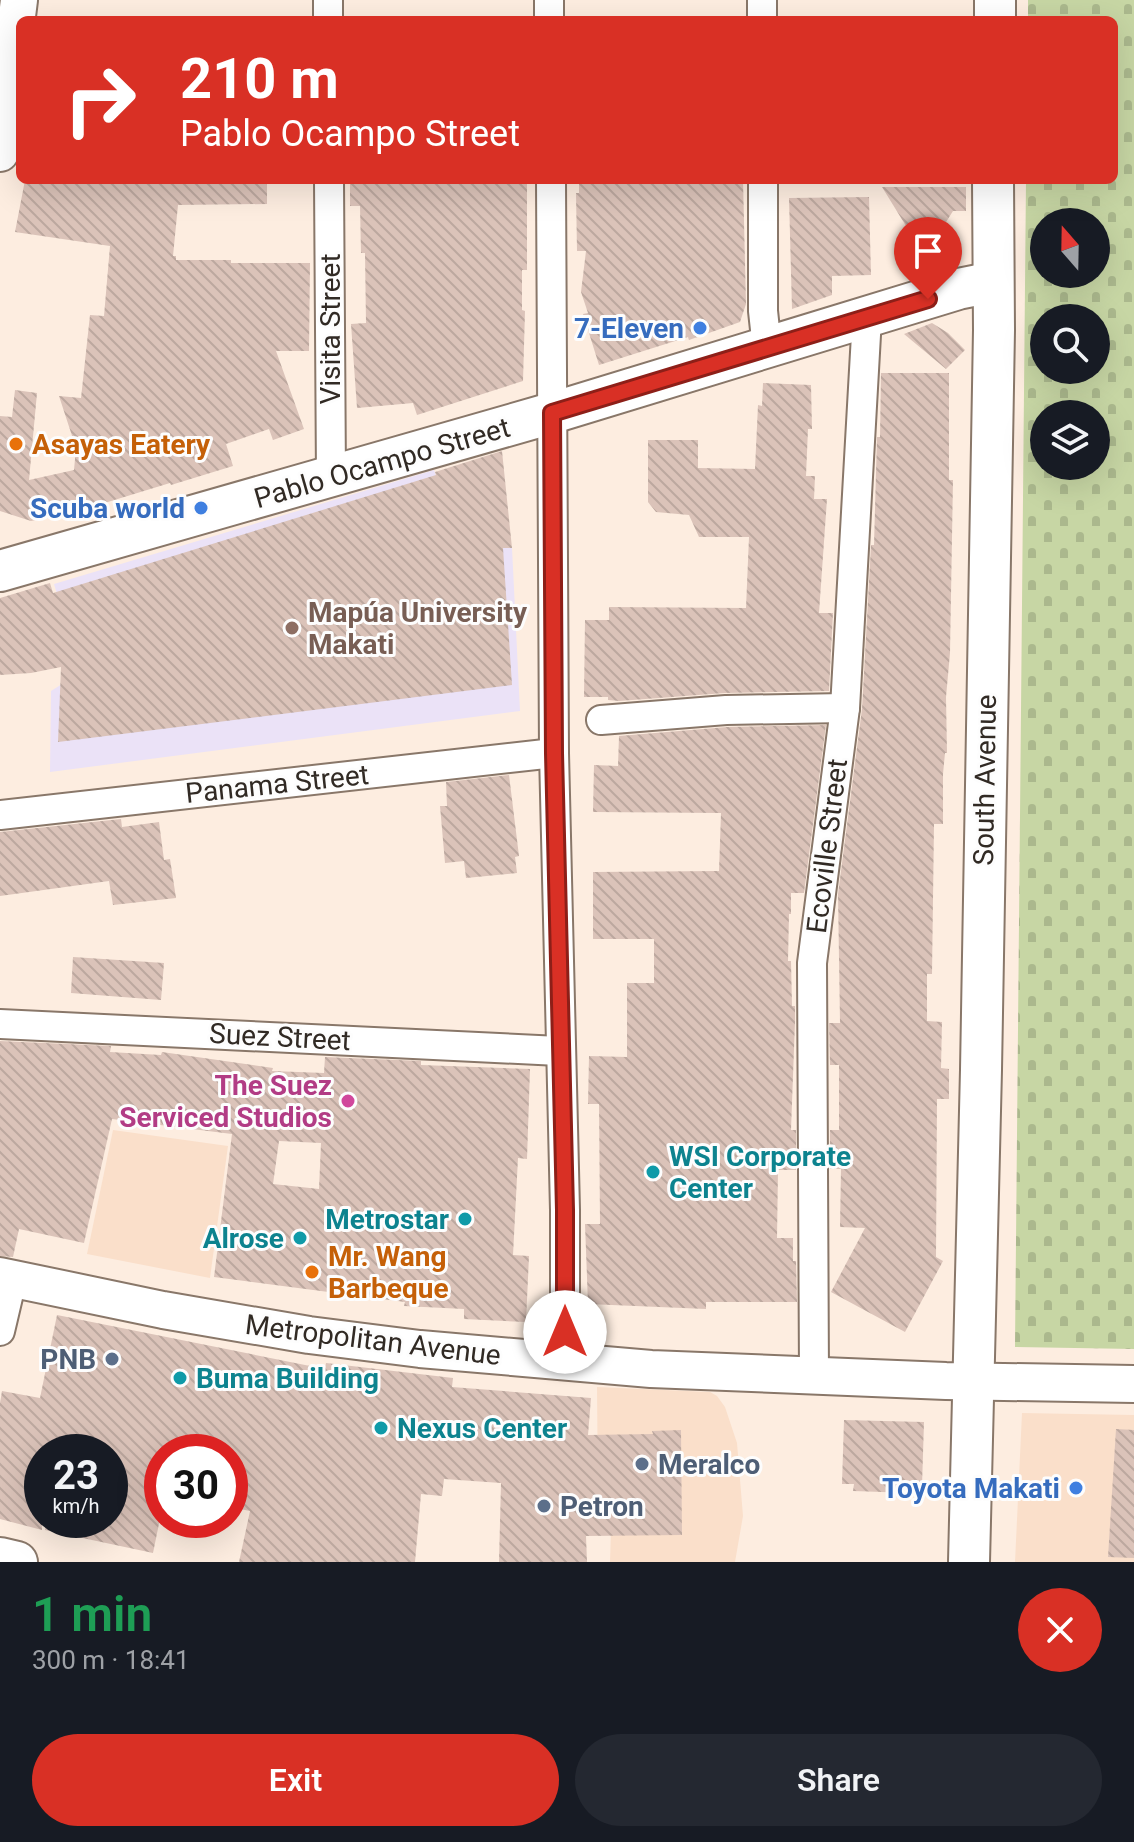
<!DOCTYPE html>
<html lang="en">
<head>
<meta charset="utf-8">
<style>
  body { margin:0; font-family:Roboto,sans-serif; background:#242831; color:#f1f3f6; height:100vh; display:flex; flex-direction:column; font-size:30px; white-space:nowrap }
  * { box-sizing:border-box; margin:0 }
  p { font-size:26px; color:#9ea1a6 }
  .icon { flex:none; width:44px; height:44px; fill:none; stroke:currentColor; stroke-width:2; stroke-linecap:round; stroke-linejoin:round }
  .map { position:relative; height:1562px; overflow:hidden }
  .sheet { display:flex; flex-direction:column; background:#171b24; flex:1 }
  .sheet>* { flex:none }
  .banner { position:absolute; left:16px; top:16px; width:1102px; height:168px; border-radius:12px; box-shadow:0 8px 32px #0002; background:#d93025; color:#fff; overflow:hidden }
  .needle { width:52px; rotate:340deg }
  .fabs { position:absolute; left:1030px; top:208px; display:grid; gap:16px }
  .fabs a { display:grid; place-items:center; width:80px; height:80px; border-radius:50%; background:#171b24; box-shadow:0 8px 32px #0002; font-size:40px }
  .speed { position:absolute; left:24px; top:1434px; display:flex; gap:16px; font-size:40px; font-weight:700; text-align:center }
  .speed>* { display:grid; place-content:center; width:104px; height:104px; border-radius:50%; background:#171b24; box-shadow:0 8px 32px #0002; line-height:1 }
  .speed small { font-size:20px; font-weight:400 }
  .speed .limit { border:12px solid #d22; background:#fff; color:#111 }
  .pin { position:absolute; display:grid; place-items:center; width:68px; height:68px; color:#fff; margin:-82px -34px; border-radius:50% 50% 50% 0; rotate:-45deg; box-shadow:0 0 8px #0007 }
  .pin .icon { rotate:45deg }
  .me { position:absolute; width:88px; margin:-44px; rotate:0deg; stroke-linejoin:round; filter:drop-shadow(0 0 6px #0008) }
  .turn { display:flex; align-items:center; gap:28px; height:168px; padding:0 32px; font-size:36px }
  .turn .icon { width:104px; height:104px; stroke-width:2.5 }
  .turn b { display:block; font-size:56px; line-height:68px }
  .round { display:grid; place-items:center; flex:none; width:84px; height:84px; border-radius:42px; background:#242831 }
  .headline { display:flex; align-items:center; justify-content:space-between; height:136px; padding:0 32px }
  h1 { font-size:48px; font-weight:600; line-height:60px; color:#1e9e55 }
  .action { display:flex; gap:16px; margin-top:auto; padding:16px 32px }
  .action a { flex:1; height:92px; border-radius:48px; background:#d93025; color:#fff; font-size:32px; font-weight:600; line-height:92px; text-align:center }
  .action a+a { background:#242831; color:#f1f3f6 }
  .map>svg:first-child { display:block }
  .built { fill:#fadfca }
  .education { fill:#ebe2f7 }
  .cemetery { fill:url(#cemetery-stones); fill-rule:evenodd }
  .building { fill:url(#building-back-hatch); fill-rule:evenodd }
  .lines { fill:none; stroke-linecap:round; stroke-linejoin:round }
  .minor-casing { stroke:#897769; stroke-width:32 }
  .tertiary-casing { stroke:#897769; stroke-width:40 }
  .secondary-casing { stroke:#897769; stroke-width:44 }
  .minor { stroke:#fff; stroke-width:28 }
  .tertiary { stroke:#fff; stroke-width:36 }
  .secondary { stroke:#fff; stroke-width:40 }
  .route-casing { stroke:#8d1f18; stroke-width:20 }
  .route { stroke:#d93025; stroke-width:14 }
  .shop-dot { fill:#3f7fe0; stroke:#fdfdfd; stroke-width:3 }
  .food-dot { fill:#e8710a; stroke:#fdfdfd; stroke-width:3 }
  .education-dot { fill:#8d6e63; stroke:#fdfdfd; stroke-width:3 }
  .hotel-dot { fill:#d1479c; stroke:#fdfdfd; stroke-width:3 }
  .culture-dot { fill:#0f9aa8; stroke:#fdfdfd; stroke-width:3 }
  .service-dot { fill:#5c6f8a; stroke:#fdfdfd; stroke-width:3 }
  .labels { text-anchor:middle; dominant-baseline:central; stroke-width:6; stroke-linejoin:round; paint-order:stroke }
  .shop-label { font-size:28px; font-weight:bold; fill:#366cbe; stroke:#fdfdfd; text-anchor:end }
  .street-label { font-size:28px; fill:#312a24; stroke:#fdfdfd }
  .food-label { font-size:28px; font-weight:bold; fill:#c56008; stroke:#fdfdfd; text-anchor:start }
  .education-label { font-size:28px; font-weight:bold; fill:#785e54; stroke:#fdfdfd; text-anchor:start }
  .hotel-label { font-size:28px; font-weight:bold; fill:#b23c85; stroke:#fdfdfd; text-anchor:end }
  .culture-label { font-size:28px; font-weight:bold; fill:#0d838f; stroke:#fdfdfd; text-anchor:start }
  .service-label { font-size:28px; font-weight:bold; fill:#4e5e75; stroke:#fdfdfd; text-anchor:start }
</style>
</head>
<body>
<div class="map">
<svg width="1134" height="1562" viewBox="0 0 1134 1562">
  <defs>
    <pattern id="cemetery-stones" width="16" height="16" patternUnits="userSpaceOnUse" patternTransform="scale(2)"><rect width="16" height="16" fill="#c7d6a4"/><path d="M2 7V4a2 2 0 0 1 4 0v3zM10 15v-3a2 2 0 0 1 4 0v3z" fill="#abb88d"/></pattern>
    <pattern id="building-back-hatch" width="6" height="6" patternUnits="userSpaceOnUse" patternTransform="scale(2)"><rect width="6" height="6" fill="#dbc3b9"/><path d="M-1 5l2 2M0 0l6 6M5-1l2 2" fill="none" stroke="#bca89f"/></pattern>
  </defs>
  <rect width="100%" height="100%" fill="#fdede0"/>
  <g class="built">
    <path d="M 113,1130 L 228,1146 L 210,1278 L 87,1254 Z"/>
    <path d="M 597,1387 L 710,1392 L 717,1396 L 725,1407 L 737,1443 L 743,1516 L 735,1562 L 610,1562 L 612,1501 L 598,1502 Z"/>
    <path d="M 1022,1413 L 1134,1415 L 1134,1562 L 1015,1562 Z"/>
  </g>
  <path class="education" d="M 434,470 L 462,548 L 512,548 L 520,711 L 50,772 L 51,691 L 81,672 L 54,584 Z"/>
  <path class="cemetery" d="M 1028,0 L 1134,0 L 1134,1349 L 1015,1347 L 1026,180 L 1114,180 L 1114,20 L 1028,20 ZM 1044,222 L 1096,222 L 1096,274 L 1044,274 ZM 1044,318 L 1096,318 L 1096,370 L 1044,370 ZM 1044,414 L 1096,414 L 1096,466 L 1044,466 Z"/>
  <g class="building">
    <path d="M 25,180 L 267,180 L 267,204 L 178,205 L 173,256 L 176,256 L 176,260 L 231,260 L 231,263 L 310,263 L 309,351 L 276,351 L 304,429 L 273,440 L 269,429 L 226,444 L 233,466 L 171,485 L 170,483 L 85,509 L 31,521 L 0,511 L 0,416 L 12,417 L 15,390 L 37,393 L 29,480 L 74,470 L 76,448 L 59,396 L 81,398 L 90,315 L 104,316 L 110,246 L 15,232 Z"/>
    <path d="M 350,180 L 527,180 L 527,270 L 522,270 L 522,310 L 525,311 L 523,381 L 417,415 L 413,403 L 357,408 L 351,324 L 366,323 L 365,253 L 361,253 L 360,206 L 350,206 Z"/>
    <path d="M 579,180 L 743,180 L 746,304 L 740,322 L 689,340 L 688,337 L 599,365 L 583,314 L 588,313 L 581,292 L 586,251 L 577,251 L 576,193 L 579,193 Z"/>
    <path d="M 882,187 L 966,187 L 966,211 L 953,211 L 936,238 L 914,239 Z"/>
    <path d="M 869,197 L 871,275 L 832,276 L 832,295 L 792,309 L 789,198 Z"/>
    <path d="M 932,323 L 948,333 L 965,350 L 946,369 L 904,334 Z"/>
    <path d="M 881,373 L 949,373 L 949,480 L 953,480 L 950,653 L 946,697 L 947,753 L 945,753 L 943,774 L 943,824 L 934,824 L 932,974 L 927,974 L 927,1021 L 942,1022 L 941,1068 L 949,1069 L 949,1099 L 937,1099 L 936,1257 L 943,1261 L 905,1332 L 831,1292 L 865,1228 L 840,1227 L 841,1169 L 830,1169 L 830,1130 L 839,1130 L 839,1065 L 830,1065 L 829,1023 L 840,1023 L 838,894 L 862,709 L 871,545 L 874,545 L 877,437 L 880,437 Z"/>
    <path d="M 763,383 L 811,385 L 812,429 L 808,429 L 806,476 L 815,476 L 814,499 L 827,499 L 819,613 L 833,613 L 829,691 L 725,693 L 619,701 L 608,700 L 608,697 L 584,697 L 585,620 L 609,620 L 609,607 L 746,608 L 749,537 L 699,537 L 689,515 L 656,512 L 648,502 L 648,440 L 698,440 L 698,468 L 755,469 L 758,405 L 762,406 Z"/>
    <path d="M 502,451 L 512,548 L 503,548 L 512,685 L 58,742 L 61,667 L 31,673 L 0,675 L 0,598 L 50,583 L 53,593 L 436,475 L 435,472 Z"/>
    <path d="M 826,725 L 804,893 L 791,893 L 791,914 L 789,914 L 788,961 L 791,961 L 792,1006 L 795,1006 L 795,1022 L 791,1130 L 796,1130 L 796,1170 L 778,1170 L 777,1238 L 793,1238 L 793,1261 L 796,1261 L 797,1302 L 706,1302 L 706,1309 L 588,1304 L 585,1224 L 600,1224 L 599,1104 L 588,1104 L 589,1056 L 627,1057 L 627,983 L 654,983 L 654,939 L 593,939 L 593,872 L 719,871 L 721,813 L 593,812 L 594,765 L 618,766 L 619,736 L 727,727 Z"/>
    <path d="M 509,775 L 519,856 L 515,857 L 517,873 L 466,878 L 464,861 L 445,863 L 440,806 L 447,806 L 446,782 Z"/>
    <path d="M 121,819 L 122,827 L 159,822 L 164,860 L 170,859 L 176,898 L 113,905 L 109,881 L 0,896 L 0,832 Z"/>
    <path d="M 73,957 L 164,963 L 161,1000 L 71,993 Z"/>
    <path d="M 0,1041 L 111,1046 L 110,1052 L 161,1055 L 162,1052 L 273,1068 L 272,1071 L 324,1073 L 325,1057 L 421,1061 L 421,1065 L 530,1069 L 527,1159 L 518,1158 L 513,1255 L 529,1256 L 526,1322 L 464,1319 L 464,1309 L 404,1306 L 405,1302 L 214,1277 L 232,1134 L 112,1119 L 84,1243 L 19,1229 L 13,1257 L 0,1256 ZM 279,1141 L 321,1143 L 319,1189 L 273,1184 Z"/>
    <path d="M 57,1315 L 325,1369 L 326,1363 L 453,1378 L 452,1387 L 591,1398 L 588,1435 L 653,1434 L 652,1431 L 681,1430 L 682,1535 L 586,1536 L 587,1562 L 499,1562 L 501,1483 L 444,1479 L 442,1496 L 421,1494 L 415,1562 L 239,1562 L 250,1511 L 230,1507 L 230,1452 L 162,1452 L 162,1509 L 153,1553 L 45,1530 L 46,1520 L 110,1520 L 110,1452 L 42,1452 L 42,1530 L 0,1519 L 0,1403 L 2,1391 L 40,1398 Z"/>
    <path d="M 844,1420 L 924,1422 L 922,1486 L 912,1485 L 911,1493 L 853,1491 L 854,1484 L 842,1484 Z"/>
    <path d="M 1116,1429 L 1134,1430 L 1134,1558 L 1108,1557 Z"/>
  </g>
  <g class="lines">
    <g class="minor-casing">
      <g id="minor">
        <path d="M 328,0 L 328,20"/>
        <path d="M 549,0 L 549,20"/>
        <path d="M 762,0 L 762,20"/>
        <path d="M 329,180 L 331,478"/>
        <path d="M 551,180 L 554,753 L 565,1210 L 565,1362"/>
        <path d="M 763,180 L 763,311 L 767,348"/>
        <path d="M 601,720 L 726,710 L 845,708"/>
        <path d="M 0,815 L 554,753"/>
        <path d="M 0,1024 L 559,1051"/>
        <path d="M 0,1331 L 12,1280"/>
        <path d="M 814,1376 L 812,963 L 845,708 L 867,317"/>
      </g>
    </g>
    <g class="tertiary-casing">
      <g id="tertiary">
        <path d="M 0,153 L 19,0"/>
        <path d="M 0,1276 L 163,1310 L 309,1335 L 420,1349 L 651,1369 L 946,1381 L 1134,1384"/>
      </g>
    </g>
    <g class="secondary-casing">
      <g id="secondary">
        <path d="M 995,20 L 995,0"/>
        <path d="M 0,571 L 552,413 L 958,289 L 993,282"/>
        <path d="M 0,1558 L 17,1562"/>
        <path d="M 969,1562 L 981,1070 L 994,330 L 993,180"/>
      </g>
    </g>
    <use href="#minor" class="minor"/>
    <use href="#tertiary" class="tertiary"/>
    <use href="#secondary" class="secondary"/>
  </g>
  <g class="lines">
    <g class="route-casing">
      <path id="route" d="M 565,1332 L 565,1210 L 554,753 L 552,413 L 928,299"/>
    </g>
    <use href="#route" class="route"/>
  </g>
  <g class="shop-dot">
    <circle cx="700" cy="328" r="8"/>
    <circle cx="201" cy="508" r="8"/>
    <circle cx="1076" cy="1488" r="8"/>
  </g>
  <g class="food-dot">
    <circle cx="16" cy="444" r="8"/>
    <circle cx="312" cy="1272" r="8"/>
  </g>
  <circle class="education-dot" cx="292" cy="628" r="8"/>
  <circle class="hotel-dot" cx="348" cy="1101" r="8"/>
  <g class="culture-dot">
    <circle cx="653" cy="1172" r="8"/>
    <circle cx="465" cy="1219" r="8"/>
    <circle cx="300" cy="1238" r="8"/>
    <circle cx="180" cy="1378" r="8"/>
    <circle cx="381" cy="1428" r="8"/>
  </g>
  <g class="service-dot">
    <circle cx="112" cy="1359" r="8"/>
    <circle cx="642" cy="1464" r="8"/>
    <circle cx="544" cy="1506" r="8"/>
  </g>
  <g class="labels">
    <g class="shop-label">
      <text x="684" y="328">7-Eleven</text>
      <text x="185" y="508">Scuba world</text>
      <text x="1060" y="1488">Toyota Makati</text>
    </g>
    <g class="street-label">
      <text transform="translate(330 329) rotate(-90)">Visita Street</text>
      <text transform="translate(382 463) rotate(-16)">Pablo Ocampo Street</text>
      <text transform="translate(985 780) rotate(-89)">South Avenue</text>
      <text transform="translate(277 784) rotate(-6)">Panama Street</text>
      <text transform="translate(827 846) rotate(-83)">Ecoville Street</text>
      <text transform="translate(280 1037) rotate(3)">Suez Street</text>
      <text transform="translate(373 1340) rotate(7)">Metropolitan Avenue</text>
    </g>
    <g class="food-label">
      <text x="32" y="444">Asayas Eatery</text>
      <text x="328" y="1256">Mr. Wang<tspan x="328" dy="32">Barbeque</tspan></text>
    </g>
    <g class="education-label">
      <text x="308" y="612">Mapúa University<tspan x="308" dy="32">Makati</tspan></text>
    </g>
    <g class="hotel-label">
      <text x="332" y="1085">The Suez<tspan x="332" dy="32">Serviced Studios</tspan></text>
    </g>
    <g class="culture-label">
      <text x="669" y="1156">WSI Corporate<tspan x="669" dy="32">Center</tspan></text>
      <text x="449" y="1219" text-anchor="end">Metrostar</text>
      <text x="284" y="1238" text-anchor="end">Alrose</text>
      <text x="196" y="1378">Buma Building</text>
      <text x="397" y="1428">Nexus Center</text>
    </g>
    <g class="service-label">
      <text x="96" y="1359" text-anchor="end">PNB</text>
      <text x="658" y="1464">Meralco</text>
      <text x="560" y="1506">Petron</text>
    </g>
  </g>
</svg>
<div class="fabs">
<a><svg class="needle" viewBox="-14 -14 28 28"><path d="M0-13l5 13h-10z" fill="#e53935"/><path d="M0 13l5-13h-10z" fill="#9ea1a6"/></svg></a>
<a><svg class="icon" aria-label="search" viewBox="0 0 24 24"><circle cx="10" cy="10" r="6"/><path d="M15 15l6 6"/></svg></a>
<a><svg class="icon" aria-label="layers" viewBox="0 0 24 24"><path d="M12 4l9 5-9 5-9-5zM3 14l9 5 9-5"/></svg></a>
</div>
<div class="speed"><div>23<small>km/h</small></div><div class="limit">30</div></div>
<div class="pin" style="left:928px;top:299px;background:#d93025"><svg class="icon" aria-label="arrive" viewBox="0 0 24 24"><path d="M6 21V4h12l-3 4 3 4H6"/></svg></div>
<svg class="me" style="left:565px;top:1332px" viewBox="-20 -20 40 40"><circle r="19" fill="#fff"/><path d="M0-13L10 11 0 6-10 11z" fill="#d93025"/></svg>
<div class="banner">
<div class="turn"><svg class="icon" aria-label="right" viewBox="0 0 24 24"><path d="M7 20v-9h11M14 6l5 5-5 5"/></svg><div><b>210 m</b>Pablo Ocampo Street</div></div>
</div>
</div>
<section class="sheet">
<div class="headline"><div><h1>1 min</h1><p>300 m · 18:41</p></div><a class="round" style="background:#d93025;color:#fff"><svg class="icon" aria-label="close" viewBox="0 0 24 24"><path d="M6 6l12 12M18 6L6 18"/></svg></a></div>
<div class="action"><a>Exit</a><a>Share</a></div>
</section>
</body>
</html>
